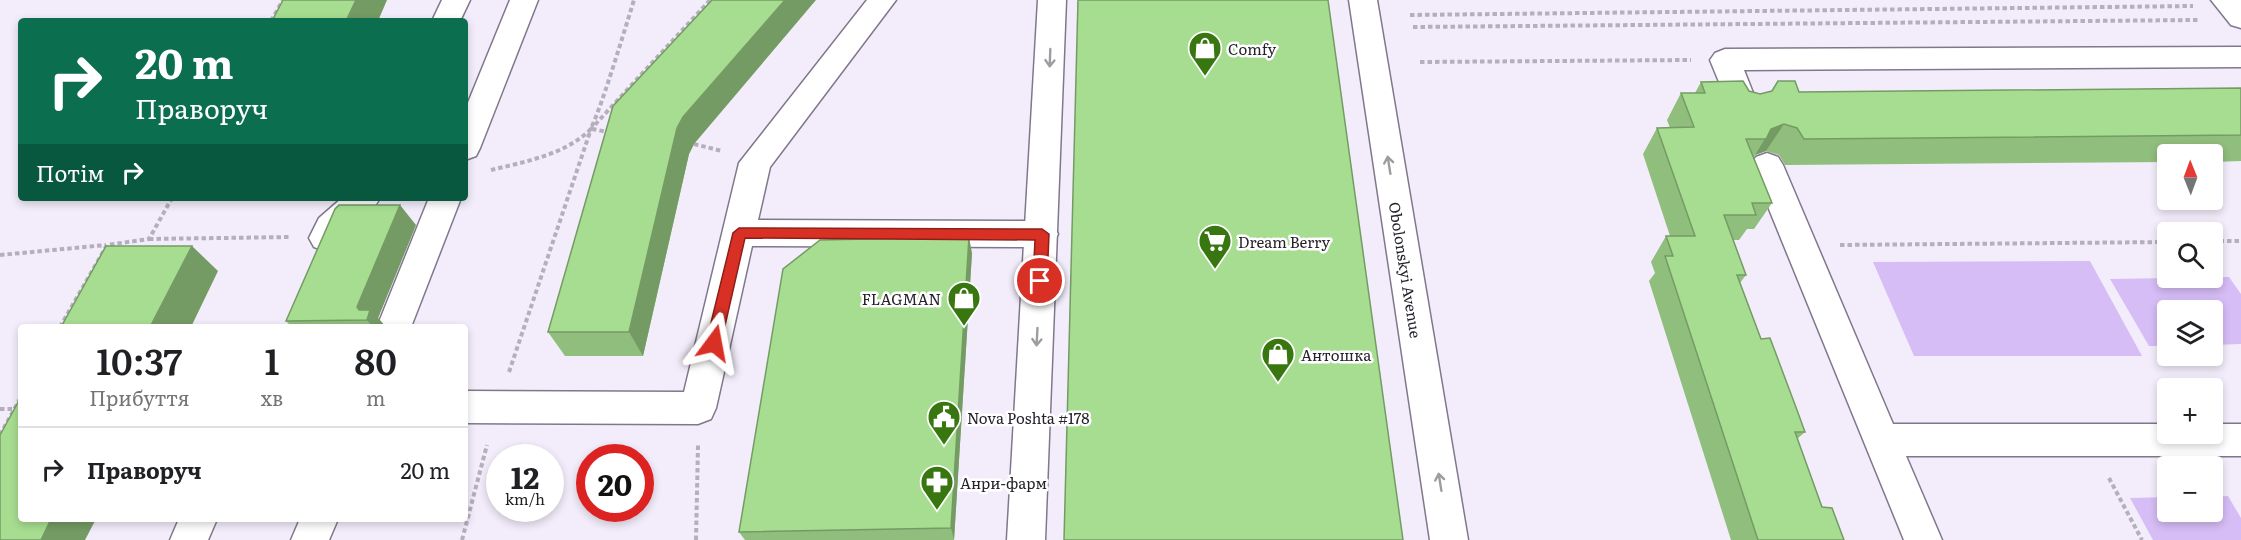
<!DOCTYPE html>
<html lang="uk">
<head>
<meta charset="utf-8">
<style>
  body { margin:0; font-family:Literata,serif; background:#f6f6f6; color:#202124; height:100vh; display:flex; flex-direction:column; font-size:22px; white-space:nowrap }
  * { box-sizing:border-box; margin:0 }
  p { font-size:20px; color:#757577 }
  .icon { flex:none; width:33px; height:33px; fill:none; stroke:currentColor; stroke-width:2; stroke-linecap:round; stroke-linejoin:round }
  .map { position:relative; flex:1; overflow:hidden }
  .panel { position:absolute; left:18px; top:324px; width:450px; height:198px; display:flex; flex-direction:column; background:#fff; border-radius:6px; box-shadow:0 3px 9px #0003 }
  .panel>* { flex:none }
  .top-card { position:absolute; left:18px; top:18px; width:450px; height:183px; border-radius:6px; box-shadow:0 3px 9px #0003; background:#0b6e4f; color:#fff; overflow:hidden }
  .needle { width:39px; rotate:359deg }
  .buttons { position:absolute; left:2157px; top:144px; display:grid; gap:12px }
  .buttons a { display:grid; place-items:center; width:66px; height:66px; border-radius:6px; background:#fff; box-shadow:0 3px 9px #0003; font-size:30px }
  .speed { position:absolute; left:486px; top:444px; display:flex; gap:12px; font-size:30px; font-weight:700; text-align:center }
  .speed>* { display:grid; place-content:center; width:78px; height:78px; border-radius:50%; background:#fff; box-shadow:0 3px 9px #0003; line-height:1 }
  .speed small { font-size:15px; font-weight:400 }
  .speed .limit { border:9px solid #d22; background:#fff; color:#111 }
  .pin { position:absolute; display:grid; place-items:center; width:51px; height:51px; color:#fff; margin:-26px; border:3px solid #fff; border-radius:50%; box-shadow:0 2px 6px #0007 }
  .me { position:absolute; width:66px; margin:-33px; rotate:13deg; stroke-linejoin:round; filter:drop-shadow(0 0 4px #0008) }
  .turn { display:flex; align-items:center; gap:21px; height:126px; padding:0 18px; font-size:27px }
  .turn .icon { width:78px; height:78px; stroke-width:2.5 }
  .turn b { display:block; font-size:42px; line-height:51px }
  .then { display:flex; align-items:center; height:57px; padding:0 18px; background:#0003; gap:12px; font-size:22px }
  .eta { display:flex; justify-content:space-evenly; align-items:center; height:102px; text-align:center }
  .eta b { font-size:36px; font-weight:600; line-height:42px }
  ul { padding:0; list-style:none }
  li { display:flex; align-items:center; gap:18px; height:84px; padding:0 18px; border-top:2px solid #e0e0e0 }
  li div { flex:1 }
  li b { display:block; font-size:22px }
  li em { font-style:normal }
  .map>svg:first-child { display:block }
  .green { fill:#d6bdf6 }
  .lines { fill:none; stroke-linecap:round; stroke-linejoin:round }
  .minor-casing { stroke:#80778c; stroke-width:3 }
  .major-casing { stroke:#80778c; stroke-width:3 }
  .path { stroke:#b5afbc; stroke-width:4; stroke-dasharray:4.5 3; stroke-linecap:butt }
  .minor { fill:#fff; fill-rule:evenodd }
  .major { fill:#fff; fill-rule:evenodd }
  .wall { fill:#90be7c }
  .shaded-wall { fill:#759b65 }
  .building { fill:#a7dd90; stroke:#759b65; stroke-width:1.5 }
  .oneway { stroke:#9d9ca0 }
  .route { fill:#d93025; stroke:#8d1f18; stroke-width:1.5 }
  .labels { text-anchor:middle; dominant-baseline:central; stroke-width:5; stroke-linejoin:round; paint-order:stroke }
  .poi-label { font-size:15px; fill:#26222b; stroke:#fff; text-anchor:start }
  .street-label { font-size:15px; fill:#26222b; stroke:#fff }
</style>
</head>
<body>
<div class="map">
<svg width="2241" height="540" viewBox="0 0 2241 540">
  <rect width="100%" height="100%" fill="#f3edfb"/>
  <g class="green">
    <path d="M 2090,261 L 2142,356 L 1914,356 L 1873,262 Z"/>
    <path d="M 2229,277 L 2241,294 L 2241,344 L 2213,345 L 2212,310 L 2168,310 L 2167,346 L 2149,346 L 2110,279 Z"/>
    <path d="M 2228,496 L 2241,518 L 2241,540 L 2153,540 L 2130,498 L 2167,497 L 2168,512 L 2212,512 L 2213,497 Z"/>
  </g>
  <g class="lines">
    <g class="minor-casing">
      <g id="minor">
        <path d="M 442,0 L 470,0 L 460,21 L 432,21 Z"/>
        <path d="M 510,0 L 538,0 L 480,148 L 476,156 L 465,160 L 465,110 Z"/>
        <path d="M 867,0 L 896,0 L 770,167 L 758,220 L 1042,221 L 1053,225 L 1058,234 L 1053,243 L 1042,247 L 752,246 L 716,408 L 711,419 L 698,424 L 465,423 L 465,391 L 684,392 L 739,163 Z"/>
        <path d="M 2211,0 L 2241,0 L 2241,28 L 2231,25 Z"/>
        <path d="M 2241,47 L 2241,67 L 1744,70 L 1759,108 L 1755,116 L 1744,119 L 1733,116 L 1710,60 L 1715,53 L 1725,49 Z"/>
        <path d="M 1767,153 L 1778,157 L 1783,165 L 1893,424 L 2168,424 L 2168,434 L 2212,434 L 2212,424 L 2241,424 L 2241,456 L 1906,456 L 1942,540 L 1904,540 L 1751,165 L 1756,157 Z"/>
        <path d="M 342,198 L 380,198 C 369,218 347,227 336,247 L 325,251 L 314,247 L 309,238 L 319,218 Z"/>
        <path d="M 429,198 L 461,198 L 411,327 L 377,327 Z"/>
        <path d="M 179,519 L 217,519 L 208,540 L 170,540 Z"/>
        <path d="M 300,519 L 338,519 L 329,540 L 291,540 Z"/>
      </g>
    </g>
    <g class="major-casing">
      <g id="major">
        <path d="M 1038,0 L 1066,0 L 1045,540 L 1007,540 Z"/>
        <path d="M 1349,0 L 1377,0 L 1468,540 L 1430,540 Z"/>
      </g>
    </g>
    <g class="path">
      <path d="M 1410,15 L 2193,6"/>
      <path d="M 271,21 L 283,0"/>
      <path d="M 1413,27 L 2198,20"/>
      <path d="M 1420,62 L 1691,60"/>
      <path d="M 592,129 L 608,132"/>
      <path d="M 694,144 L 722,151"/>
      <path d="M 491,170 C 524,162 563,155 589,131 C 597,123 628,19 634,0"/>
      <path d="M 149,239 L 291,237"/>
      <path d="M 2212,241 L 2241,241"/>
      <path d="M 1840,245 L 2168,242"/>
      <path d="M 0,255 L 106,245"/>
      <path d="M 60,327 L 107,245 L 149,239 L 172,198"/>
      <path d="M 509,372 L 591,129 L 710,0"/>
      <path d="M 0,409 L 14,409"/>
      <path d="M 0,435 L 21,397"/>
      <path d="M 2109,478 L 2142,540"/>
      <path d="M 462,540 L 487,445"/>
      <path d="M 696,540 L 698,445"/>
    </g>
    <use href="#minor" class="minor"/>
    <use href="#major" class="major"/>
  </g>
  <g class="wall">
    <path d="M 1778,81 L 1799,92 L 2241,88 L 2241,161 L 2212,162 L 2212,154 L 2168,154 L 2168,162 L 1785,165 L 1779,155 L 1766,151 L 1755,155 L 1754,158 L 1772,203 L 1754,229 L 1747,229 L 1739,240 L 1733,240 L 1746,275 L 1740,283 L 1761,339 L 1805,432 L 1797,439 L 1822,507 L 1844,540 L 1731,540 L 1649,281 L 1655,273 L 1651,262 L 1666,236 L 1670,236 L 1643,154 L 1657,128 L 1670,128 L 1667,120 L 1681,93 L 1695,93 L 1701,82 L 1760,94 L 1771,92 Z"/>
    <path d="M 694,144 L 689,154 L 643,356 L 565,356 L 548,332 Z"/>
    <path d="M 416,225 L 378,318 L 386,327 L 292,327 L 286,321 Z"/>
    <path d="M 972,253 L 954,540 L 745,540 L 739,532 Z"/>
  </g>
  <g class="shaded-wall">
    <path d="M 356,0 L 387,0 L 378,21 L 346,21 Z"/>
    <path d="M 785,0 L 816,0 L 694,144 L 689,154 L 643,356 L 629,332 L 677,128 L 683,117 Z"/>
    <path d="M 1784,124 L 1766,151 L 1755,155 L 1771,129 Z"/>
    <path d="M 400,205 L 416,225 L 378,318 L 386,327 L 373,327 L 367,320 L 357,307 Z"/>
    <path d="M 969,237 L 972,253 L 954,540 L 951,528 Z"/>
    <path d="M 192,246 L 218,271 L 191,327 L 150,327 Z"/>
    <path d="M 51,519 L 96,519 L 85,540 L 41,540 Z"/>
  </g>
  <g class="building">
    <path d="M 283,0 L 356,0 L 346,21 L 272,21 Z"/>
    <path d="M 712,0 L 785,0 L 683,117 L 677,128 L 629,332 L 548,332 L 613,106 Z"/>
    <path d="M 1078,0 L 1328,0 L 1403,540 L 1064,540 Z"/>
    <path d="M 1743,81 L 1749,91 L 1760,94 L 1772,91 L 1778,81 L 1795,81 L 1799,92 L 2241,88 L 2241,135 L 1804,139 L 1797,128 L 1784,124 L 1771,129 L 1766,139 L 1746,139 L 1772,203 L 1752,203 L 1756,215 L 1724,215 L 1746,275 L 1737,275 L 1761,339 L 1770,338 L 1797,410 L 1805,432 L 1795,432 L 1822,507 L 1832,508 L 1844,540 L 1758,540 L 1665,256 L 1673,256 L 1666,236 L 1695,236 L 1657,128 L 1694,127 L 1681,93 L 1705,93 L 1701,82 Z"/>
    <path d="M 339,205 L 400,205 L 357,307 L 359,310 L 370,310 L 367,320 L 286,321 L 335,209 Z"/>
    <path d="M 969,237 L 951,528 L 739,532 L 783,269 L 820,240 Z"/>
    <path d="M 106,246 L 192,246 L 150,327 L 61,327 Z"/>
    <path d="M 21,397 L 21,519 L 51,519 L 41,540 L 0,540 L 0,435 Z"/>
  </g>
  <defs><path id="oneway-shaft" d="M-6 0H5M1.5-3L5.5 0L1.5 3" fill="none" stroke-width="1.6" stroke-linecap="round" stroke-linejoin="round" transform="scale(1.5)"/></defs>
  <g class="oneway">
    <use href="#oneway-shaft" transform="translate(1050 58) rotate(92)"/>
    <use href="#oneway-shaft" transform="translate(1389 165) rotate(-99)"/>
    <use href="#oneway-shaft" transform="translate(1037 337) rotate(93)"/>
    <use href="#oneway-shaft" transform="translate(1440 482) rotate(-99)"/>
  </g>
  <path class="route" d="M 739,228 L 1042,229 L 1049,234 L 1047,281 L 1040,287 L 1033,281 L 1035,240 L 745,238 L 721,343 L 714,349 L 706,343 L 733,233 Z"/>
  <defs>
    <g id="shop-pin" transform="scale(1.725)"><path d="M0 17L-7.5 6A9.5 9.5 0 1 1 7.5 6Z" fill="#387610" stroke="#fff"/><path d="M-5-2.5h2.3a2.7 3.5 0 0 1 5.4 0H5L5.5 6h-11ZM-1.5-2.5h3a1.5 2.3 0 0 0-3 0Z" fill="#fff"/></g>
    <g id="supermarket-pin" transform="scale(1.725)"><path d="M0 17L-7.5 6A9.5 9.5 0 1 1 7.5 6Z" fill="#387610" stroke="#fff"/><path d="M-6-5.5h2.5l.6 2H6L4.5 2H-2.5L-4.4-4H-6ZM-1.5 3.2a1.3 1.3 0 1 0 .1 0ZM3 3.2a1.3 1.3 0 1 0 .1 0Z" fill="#fff"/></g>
    <g id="civic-pin" transform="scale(1.725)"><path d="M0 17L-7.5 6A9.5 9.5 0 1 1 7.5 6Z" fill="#387610" stroke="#fff"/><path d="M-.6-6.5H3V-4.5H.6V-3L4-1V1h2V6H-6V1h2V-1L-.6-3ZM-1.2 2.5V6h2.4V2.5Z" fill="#fff"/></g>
    <g id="pharmacy-pin" transform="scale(1.725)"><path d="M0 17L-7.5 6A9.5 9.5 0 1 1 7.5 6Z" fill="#387610" stroke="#fff"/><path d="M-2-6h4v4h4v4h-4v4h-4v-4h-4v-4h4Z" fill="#fff"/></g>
  </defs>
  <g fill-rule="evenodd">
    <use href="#shop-pin" x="1205" y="48"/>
    <use href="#supermarket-pin" x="1215" y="241"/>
    <use href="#shop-pin" x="964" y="298"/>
    <use href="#shop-pin" x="1278" y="354"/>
    <use href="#civic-pin" x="944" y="417"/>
    <use href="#pharmacy-pin" x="937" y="482"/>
  </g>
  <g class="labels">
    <g class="poi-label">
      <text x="1228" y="48">Comfy</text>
      <text x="1238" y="241">Dream Berry</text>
      <text x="941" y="298" text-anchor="end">FLAGMAN</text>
      <text x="1301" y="354">Антошка</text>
      <text x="967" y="417">Nova Poshta #178</text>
      <text x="960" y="482">Анри-фарм</text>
    </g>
    <g class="street-label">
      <text transform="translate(1406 270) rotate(81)">Obolonskyi Avenue</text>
    </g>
  </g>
</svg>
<div class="buttons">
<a><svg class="needle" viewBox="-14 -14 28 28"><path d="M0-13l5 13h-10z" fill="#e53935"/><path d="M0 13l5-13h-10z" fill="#757577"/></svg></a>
<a><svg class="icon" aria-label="search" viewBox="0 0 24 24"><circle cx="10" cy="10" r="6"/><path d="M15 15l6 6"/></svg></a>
<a><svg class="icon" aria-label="layers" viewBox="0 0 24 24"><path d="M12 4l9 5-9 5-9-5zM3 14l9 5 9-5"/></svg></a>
<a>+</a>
<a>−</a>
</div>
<div class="speed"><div>12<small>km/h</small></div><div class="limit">20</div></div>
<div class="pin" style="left:1040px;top:281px;background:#d93025"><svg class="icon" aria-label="arrive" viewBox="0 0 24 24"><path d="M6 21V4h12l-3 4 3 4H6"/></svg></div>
<svg class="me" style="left:714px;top:343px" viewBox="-20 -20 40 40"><path d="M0-17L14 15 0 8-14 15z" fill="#d93025" stroke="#fff" stroke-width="4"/></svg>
<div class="top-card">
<div class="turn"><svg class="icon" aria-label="right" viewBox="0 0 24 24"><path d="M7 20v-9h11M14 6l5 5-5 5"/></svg><div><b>20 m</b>Праворуч</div></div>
<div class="then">Потім<svg class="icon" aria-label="right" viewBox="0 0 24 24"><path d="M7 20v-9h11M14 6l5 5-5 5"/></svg></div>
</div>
<section class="panel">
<div class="eta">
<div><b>10:37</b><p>Прибуття</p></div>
<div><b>1</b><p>хв</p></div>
<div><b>80</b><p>m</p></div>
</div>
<ul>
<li><svg class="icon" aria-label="right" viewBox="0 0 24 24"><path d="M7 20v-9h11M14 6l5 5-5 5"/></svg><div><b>Праворуч</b></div><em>20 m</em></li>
</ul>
</section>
</div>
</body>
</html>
